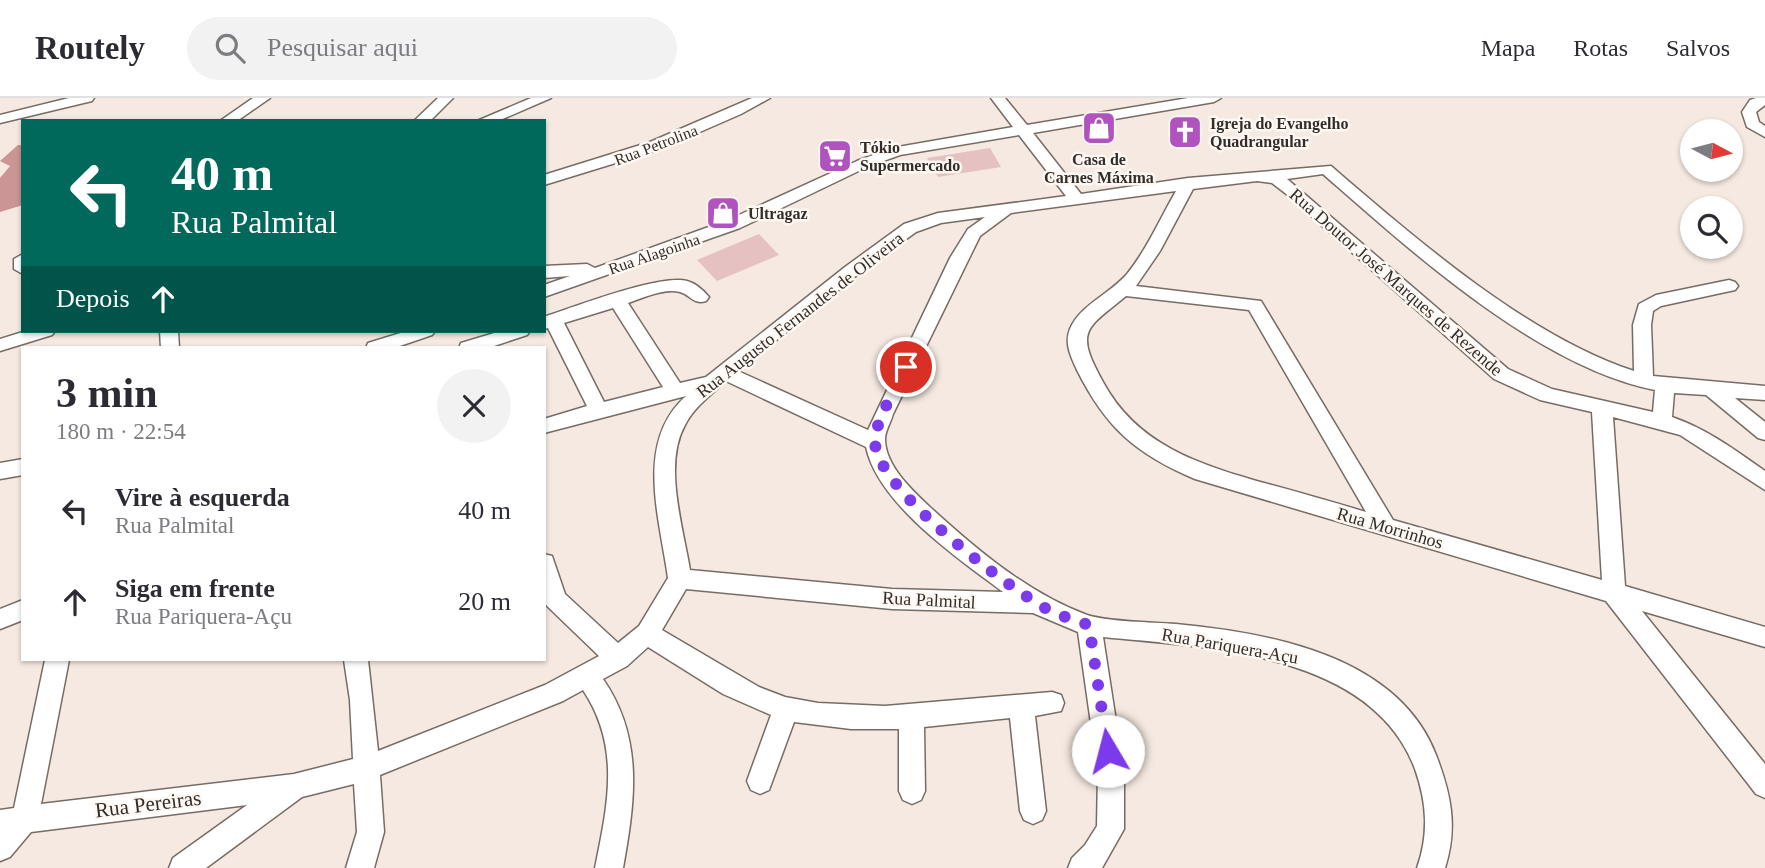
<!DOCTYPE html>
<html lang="pt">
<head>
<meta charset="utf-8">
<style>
  body { margin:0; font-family:"Times New Roman",serif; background:#f2f2f3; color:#2b2b33; height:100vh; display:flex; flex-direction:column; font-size:26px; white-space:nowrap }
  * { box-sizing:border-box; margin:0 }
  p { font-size:23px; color:#7c7c81 }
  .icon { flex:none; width:38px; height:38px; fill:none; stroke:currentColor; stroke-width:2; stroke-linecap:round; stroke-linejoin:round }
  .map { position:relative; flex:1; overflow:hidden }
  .sheet { position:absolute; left:21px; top:248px; width:525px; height:315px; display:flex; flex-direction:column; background:#fff; border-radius:0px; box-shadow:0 2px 5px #0004 }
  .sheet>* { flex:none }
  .guide { position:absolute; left:21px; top:21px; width:525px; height:214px; border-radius:0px; box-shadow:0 2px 5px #0004; background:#00695c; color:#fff; overflow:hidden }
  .needle { width:46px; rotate:97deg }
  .fabs { position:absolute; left:1680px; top:21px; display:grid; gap:14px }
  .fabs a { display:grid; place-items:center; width:63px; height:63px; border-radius:50%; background:#fff; box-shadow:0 2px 5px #0004; font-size:35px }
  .pin { position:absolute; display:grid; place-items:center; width:60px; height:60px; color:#fff; margin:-30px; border:4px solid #fff; border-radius:50%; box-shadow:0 2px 7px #0007 }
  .me { position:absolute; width:77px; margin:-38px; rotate:352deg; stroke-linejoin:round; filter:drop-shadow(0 0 5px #0008) }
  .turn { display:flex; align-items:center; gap:24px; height:147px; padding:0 35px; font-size:32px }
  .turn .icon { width:91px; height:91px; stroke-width:2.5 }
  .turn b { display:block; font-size:49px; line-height:60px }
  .then { display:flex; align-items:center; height:66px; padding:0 35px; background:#0003; gap:14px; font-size:26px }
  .round { display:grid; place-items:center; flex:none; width:74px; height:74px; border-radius:37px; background:#f2f2f3 }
  .overview { display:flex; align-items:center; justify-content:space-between; height:119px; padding:0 35px }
  h1 { font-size:42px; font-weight:700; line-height:52px }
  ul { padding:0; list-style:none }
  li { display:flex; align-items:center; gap:21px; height:91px; padding:0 35px }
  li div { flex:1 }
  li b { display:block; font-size:26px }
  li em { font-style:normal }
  header { display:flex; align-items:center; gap:42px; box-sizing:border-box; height:98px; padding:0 35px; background:#fff; border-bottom:2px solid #e1e1e2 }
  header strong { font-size:33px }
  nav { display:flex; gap:38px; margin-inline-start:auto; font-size:24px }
  .search { width:490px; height:63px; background:#f2f2f3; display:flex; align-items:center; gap:18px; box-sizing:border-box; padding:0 24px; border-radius:38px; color:#7c7c81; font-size:26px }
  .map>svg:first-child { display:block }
  .green { fill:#e6c1c1 }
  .forest { fill:#cb9596 }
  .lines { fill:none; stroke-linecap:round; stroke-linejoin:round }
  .minor-casing { stroke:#776c65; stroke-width:3 }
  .minor { fill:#fff; fill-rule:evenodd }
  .route { stroke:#7c3aed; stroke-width:12; stroke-dasharray:0 21.6 }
  .labels { text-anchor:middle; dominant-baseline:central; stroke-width:5; stroke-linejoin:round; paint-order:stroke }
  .far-poi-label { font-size:16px; font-weight:bold; fill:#322d2a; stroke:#fff7f2; text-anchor:start }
  .far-street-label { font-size:16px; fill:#322d2a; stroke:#fff7f2 }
  .street-label { font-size:18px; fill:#322d2a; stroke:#fff7f2 }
  .near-street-label { font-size:21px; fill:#322d2a; stroke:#fff7f2 }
</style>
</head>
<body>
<header>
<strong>Routely</strong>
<div class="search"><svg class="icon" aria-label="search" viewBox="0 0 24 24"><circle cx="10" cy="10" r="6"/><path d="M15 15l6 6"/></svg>Pesquisar aqui</div>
<nav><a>Mapa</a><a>Rotas</a><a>Salvos</a></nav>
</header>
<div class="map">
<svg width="1765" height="770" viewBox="0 0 1765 770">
  <rect width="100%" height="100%" fill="#f5e9e1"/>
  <g class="green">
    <path d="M 990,50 L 1001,69 L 938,79 L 927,60 Z"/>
    <path d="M 759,136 L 779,157 L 717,183 L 697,162 Z"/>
  </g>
  <path class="forest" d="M 18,47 L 23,47 L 23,107 L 0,114 L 0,80 L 10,68 L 0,63 Z"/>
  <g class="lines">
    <g class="minor-casing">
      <g id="minor">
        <path d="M 69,0 L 94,0 L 92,3 L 0,25 L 0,17 Z"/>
        <path d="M 253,0 L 270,0 L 237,23 L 220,23 Z"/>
        <path d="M 438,0 L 453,0 L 430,23 L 414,23 Z"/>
        <path d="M 531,0 L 551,0 L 498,23 L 477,23 Z"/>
        <path d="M 752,0 L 770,0 L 741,16 L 661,51 L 544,87 L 544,77 L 650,44 Z"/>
        <path d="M 991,0 L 1005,0 L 1027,27 L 1188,0 L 1221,0 L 1214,4 L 1033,35 L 1081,96 L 1188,80 L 1331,68 C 1416,141 1527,238 1634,273 L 1633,227 L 1639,206 L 1656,197 L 1729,182 L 1735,184 L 1738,188 L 1735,192 L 1661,208 L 1653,213 L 1651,227 L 1653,278 L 1765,288 L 1765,302 L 1735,300 L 1765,324 L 1765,342 L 1758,340 L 1706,297 L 1674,295 L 1672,319 C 1707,331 1735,352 1765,373 L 1765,392 L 1680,337 L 1613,319 L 1625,488 L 1765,529 L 1765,549 L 1642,513 L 1765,666 L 1765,700 L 1756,696 L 1606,503 L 1195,381 C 1136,356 1106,330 1077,272 C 1071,259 1064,245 1070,231 C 1080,207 1110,196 1127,176 C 1147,151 1160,121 1176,93 L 1011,115 L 980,138 L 893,316 C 891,324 885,333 885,341 C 885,368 913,393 931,410 C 977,452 1028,495 1087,517 C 1108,524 1152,524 1176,526 C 1271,535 1398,558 1436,657 C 1451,696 1458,729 1445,770 L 1417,770 C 1429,736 1427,705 1415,671 C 1372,555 1207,549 1103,539 L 1124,675 L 1124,731 L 1102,770 L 1068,770 L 1072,760 L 1085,747 L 1097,728 L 1098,675 L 1078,534 L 1033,515 L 892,511 L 686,491 L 662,532 L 759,589 L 785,599 L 818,605 L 885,608 L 1052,594 L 1061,597 L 1064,605 L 1061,613 L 1035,618 L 1046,713 L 1042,722 L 1033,726 L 1024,722 L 1020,713 L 1010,620 L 924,629 L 925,693 L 921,702 L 912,706 L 903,702 L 899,693 L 899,631 L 851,631 L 794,624 L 769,692 L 760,696 L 751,692 L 747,683 L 771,617 L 723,596 L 648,549 L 627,568 L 603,581 C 644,640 635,703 623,770 L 595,770 C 608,706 621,649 583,592 L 563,603 L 380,677 L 384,734 L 374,770 L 346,770 L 357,734 L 354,686 L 302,699 L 206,770 L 169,770 L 173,760 L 247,707 L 31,734 L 10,759 L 0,763 L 0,712 L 14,710 L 45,562 L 69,562 L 41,706 L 294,676 L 353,661 L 350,602 L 344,562 L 368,562 L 378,653 L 545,587 L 599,558 L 547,508 L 544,503 L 544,456 L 552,458 L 565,496 L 618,545 L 639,528 L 668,480 C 660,421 634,344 686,298 L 544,335 L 544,321 L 587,308 L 548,230 L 544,231 L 544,219 C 574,209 660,176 687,183 C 695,185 704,193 709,199 L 706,203 C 693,207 691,197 680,194 C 664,190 643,200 628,205 L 680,285 L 706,279 L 845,169 L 904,126 L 938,115 L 1066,98 L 1019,37 L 900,57 L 867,69 L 740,130 L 544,199 L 544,187 L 570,178 L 544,180 L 544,168 L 587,166 L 595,170 L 728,122 L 857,63 L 892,50 L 1013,29 ZM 1323,76 C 1411,153 1538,269 1655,292 L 1653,314 L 1552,291 L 1508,271 L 1287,81 ZM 1257,83 L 1272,85 L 1285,95 L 1494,281 L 1540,302 L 1592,314 L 1602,482 L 1393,422 L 1261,203 L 1136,188 L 1160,153 L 1193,91 ZM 985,119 L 968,131 L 950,160 L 868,332 L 738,273 L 857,177 L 916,134 L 941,125 ZM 1126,198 L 1249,212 L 1366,414 C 1332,404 1298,394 1264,385 C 1198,366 1137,347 1103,284 C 1074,232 1086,231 1126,198 ZM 613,210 L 663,289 L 604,304 L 564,225 ZM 726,283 L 866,349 C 878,406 959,461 1003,494 L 892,491 L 690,472 C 683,429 663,366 685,327 C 694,309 712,296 726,283 Z"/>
        <path d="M 1756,0 L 1765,0 L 1765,7 L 1756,14 L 1759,24 L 1765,28 L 1765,39 L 1747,29 L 1742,14 L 1750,2 Z"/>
        <path d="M 23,156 L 23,176 L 14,171 L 14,161 Z"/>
        <path d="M 26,233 L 55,233 L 52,237 L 0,253 L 0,241 Z"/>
        <path d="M 160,233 L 178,233 L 179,250 L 161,250 Z"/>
        <path d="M 407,233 L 435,233 L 432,237 L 394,250 L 366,250 L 368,245 Z"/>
        <path d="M 501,233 L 530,233 L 527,237 L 488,250 L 459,250 L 461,245 Z"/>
        <path d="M 23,361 L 23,377 L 0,381 L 0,365 Z"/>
        <path d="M 23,502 L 23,522 L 0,531 L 0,511 Z"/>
      </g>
    </g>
    <use href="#minor" class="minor"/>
  </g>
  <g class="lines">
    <path class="route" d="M 906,269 C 897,288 875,323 875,343 C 874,388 997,480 1035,504 C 1051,515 1070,521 1089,527 L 1108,653"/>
  </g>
  <defs>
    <g id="shop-square" transform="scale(1.75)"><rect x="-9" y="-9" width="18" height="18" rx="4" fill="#b053be" stroke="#fff7f2"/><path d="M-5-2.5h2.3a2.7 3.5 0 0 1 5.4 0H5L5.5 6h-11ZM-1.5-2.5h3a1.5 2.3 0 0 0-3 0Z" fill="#fff"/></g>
    <g id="church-square" transform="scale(1.75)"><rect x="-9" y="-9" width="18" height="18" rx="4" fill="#b053be" stroke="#fff7f2"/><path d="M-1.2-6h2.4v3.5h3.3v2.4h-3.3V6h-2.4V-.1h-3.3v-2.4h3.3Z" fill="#fff"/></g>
    <g id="supermarket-square" transform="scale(1.75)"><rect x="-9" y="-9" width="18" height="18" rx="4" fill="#b053be" stroke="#fff7f2"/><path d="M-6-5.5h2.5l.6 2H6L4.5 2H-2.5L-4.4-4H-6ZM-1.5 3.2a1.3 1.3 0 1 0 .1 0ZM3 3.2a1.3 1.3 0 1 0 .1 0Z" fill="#fff"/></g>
  </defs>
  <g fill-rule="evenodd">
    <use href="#shop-square" x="1099" y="30"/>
    <use href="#church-square" x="1185" y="34"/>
    <use href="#supermarket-square" x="835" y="58"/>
    <use href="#shop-square" x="723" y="115"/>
  </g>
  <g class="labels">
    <g class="far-poi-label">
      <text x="1210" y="25">Igreja do Evangelho<tspan x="1210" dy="18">Quadrangular</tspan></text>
      <text x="860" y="49">Tókio<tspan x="860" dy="18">Supermercado</tspan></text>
      <text x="1099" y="61" text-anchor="middle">Casa de<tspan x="1099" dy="18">Carnes Máxima</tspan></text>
      <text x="748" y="115">Ultragaz</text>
    </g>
    <g class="far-street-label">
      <text transform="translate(656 47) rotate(-21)">Rua Petrolina</text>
      <text transform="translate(654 156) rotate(-19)">Rua Alagoinha</text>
    </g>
    <g class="street-label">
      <text transform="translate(1396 184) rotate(41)">Rua Doutor José Marques de Rezende</text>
      <text transform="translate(800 217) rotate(-38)">Rua Augusto Fernandes de Oliveira</text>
      <text transform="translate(1390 430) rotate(16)">Rua Morrinhos</text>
      <text transform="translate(929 502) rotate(3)">Rua Palmital</text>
      <text transform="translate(1230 548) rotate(10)">Rua Pariquera-Açu</text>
    </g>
    <g class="near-street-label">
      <text transform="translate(148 706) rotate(-7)">Rua Pereiras</text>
    </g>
  </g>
</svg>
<div class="fabs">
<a><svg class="needle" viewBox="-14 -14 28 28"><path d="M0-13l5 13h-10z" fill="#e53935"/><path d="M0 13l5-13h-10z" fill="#7c7c81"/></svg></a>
<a><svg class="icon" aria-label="search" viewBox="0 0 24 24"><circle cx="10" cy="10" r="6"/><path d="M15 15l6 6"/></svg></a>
</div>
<div class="pin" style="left:906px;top:269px;background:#d93025"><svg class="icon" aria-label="arrive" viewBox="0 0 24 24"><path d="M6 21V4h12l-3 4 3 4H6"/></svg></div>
<svg class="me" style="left:1108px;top:653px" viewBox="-20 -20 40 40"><circle r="19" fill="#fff"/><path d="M0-13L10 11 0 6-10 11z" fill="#7c3aed"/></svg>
<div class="guide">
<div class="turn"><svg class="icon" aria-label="left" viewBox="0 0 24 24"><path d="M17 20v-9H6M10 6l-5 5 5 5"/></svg><div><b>40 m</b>Rua Palmital</div></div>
<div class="then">Depois<svg class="icon" aria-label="ahead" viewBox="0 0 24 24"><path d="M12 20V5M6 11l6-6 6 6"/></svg></div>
</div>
<section class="sheet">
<div class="overview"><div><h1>3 min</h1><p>180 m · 22:54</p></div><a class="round"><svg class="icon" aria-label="close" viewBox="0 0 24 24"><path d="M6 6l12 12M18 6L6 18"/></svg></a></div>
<ul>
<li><svg class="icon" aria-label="left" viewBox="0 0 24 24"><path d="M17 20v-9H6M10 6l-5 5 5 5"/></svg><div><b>Vire à esquerda</b><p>Rua Palmital</p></div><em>40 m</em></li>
<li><svg class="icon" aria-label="ahead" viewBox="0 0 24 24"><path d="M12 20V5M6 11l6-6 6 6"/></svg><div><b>Siga em frente</b><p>Rua Pariquera-Açu</p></div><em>20 m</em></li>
</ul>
</section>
</div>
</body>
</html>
